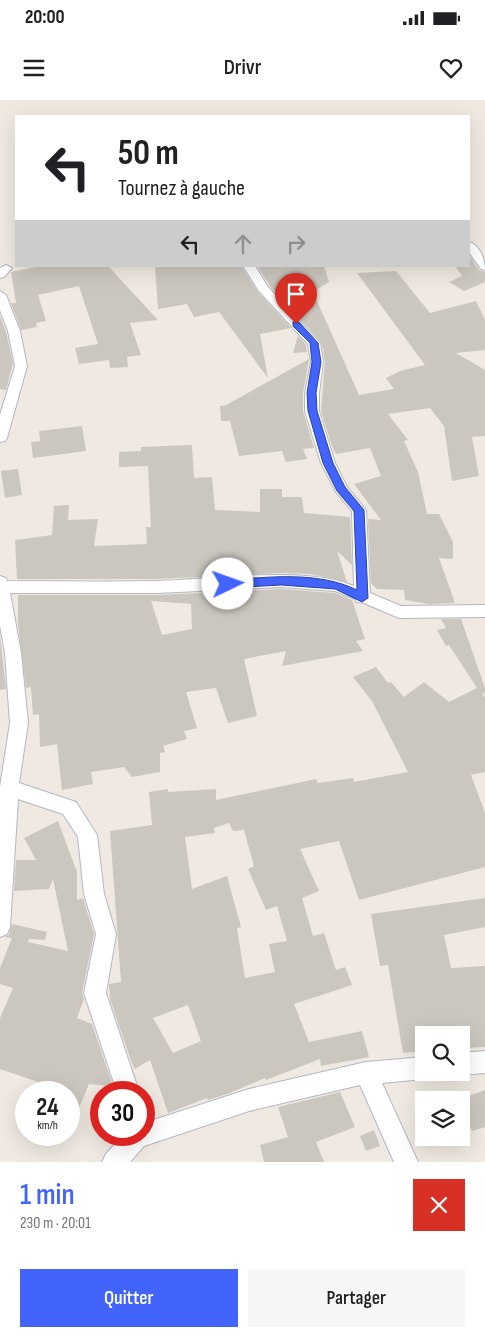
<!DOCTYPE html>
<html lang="fr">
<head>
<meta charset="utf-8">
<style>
  body { margin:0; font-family:"Sofia Sans Condensed",sans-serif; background:#f6f6f6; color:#202124; height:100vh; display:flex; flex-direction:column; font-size:19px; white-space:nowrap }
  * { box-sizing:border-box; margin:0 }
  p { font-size:16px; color:#757577 }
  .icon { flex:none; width:28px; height:28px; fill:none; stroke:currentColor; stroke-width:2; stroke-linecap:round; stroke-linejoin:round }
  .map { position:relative; height:1062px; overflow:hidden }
  .drawer { display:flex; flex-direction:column; background:#fff; flex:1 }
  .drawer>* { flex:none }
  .banner { position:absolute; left:15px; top:15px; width:455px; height:152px; border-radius:0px; box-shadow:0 5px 20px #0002; background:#fff; color:#202124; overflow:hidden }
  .controls { position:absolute; left:415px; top:926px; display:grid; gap:10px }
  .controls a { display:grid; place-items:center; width:55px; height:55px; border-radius:0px; background:#fff; box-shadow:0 5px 20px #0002; font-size:25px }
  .speed { position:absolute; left:15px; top:981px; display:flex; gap:10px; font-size:25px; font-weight:700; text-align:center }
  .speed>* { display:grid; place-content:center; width:65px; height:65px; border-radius:50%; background:#fff; box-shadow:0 5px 20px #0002; line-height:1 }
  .speed small { font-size:12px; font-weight:400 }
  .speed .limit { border:8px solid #d22; background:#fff; color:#111 }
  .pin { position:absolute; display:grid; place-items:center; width:42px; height:42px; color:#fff; margin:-51px -21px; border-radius:50% 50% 50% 0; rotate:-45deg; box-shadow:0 0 5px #0007 }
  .pin .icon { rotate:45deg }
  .me { position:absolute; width:55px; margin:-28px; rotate:87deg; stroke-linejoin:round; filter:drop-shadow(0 0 4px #0008) }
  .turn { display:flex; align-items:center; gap:18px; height:105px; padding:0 20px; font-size:22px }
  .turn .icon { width:65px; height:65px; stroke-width:2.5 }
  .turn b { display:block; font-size:35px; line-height:42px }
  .lanes { display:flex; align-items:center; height:48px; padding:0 20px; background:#0003; justify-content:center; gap:25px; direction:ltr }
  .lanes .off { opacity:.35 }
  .round { display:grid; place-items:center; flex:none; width:52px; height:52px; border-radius:0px; background:#f6f6f6 }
  .headline { display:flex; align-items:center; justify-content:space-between; height:85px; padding:0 20px }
  h1 { font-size:30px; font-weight:600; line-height:38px; color:#4264fb }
  .primary-button { display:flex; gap:10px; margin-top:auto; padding:10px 20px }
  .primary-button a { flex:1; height:58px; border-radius:0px; background:#4264fb; color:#fff; font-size:20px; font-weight:600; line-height:58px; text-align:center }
  .primary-button a+a { background:#f6f6f6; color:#202124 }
  .status { display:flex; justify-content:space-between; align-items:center; height:35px; padding:0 25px; background:#fff; direction:ltr }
  .status svg { height:14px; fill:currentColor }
  header { display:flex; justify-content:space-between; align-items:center; height:65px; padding:0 20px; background:#fff; font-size:22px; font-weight:600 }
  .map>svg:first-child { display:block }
  .building { fill:#cbc7bf; fill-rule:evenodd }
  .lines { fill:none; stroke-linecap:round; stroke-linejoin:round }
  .minor-casing { stroke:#b4b7c1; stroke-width:2 }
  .minor { fill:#fff; fill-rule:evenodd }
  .route { fill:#4264fb; stroke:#2b41a3 }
</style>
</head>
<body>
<div class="status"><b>20:00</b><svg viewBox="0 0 49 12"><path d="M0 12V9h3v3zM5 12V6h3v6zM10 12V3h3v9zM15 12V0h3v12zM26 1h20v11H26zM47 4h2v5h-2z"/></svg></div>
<header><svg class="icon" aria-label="menu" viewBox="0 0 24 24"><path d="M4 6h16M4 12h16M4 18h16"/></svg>Drivr<svg class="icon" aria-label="heart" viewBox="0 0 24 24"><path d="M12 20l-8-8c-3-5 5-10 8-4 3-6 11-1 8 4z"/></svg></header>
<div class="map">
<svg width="485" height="1062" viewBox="0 0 485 1062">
  <rect width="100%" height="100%" fill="#efe9e1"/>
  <g class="building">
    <path d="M 470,156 L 479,170 L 485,172 L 485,182 L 464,191 L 449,182 L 462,176 L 455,166 L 469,166 Z"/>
    <path d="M 40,166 L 108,166 L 158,220 L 130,223 L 141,255 L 127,257 L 128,267 L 110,268 L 109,260 L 79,264 L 75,248 L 98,244 L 79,186 L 38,195 L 46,221 L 36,223 L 37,227 L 21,230 L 11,203 L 16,203 L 11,172 Z"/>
    <path d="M 155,166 L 241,166 L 258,192 L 291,228 L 260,234 L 268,278 L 219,212 L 194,217 L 187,204 L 158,209 Z"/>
    <path d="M 257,166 L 324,166 L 329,182 L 313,192 L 359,295 L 394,289 L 386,278 L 400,271 L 425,265 L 357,173 L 396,171 L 430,213 L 476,201 L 485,220 L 485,250 L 456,253 L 485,270 L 485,336 L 472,337 L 479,376 L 452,381 L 444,326 L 430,308 L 388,314 L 408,340 L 404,341 L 418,372 L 427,414 L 439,414 L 453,442 L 453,459 L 439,458 L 455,503 L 428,504 L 405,500 L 404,490 L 377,489 L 371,483 L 368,419 L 381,420 L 354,384 L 381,376 L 370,348 L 336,354 L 332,346 L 321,311 L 325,262 L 323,251 L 326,249 L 323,250 L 321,242 L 270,186 Z"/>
    <path d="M 0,216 L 6,232 L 13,263 L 6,290 L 0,289 Z"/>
    <path d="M 298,235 L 306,245 L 307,252 L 293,253 Z"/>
    <path d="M 309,259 L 303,293 L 303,311 L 314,348 L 303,349 L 307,359 L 286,362 L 282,351 L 239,356 L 230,321 L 221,321 L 220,306 L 228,305 L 228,304 Z"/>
    <path d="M 82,326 L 86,351 L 33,358 L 31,342 L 40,341 L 39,331 Z"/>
    <path d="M 192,345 L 194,378 L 212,377 L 215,410 L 260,412 L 260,389 L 282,389 L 282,397 L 302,397 L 304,413 L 350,417 L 352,465 L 337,451 L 347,482 L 310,474 L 284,473 L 156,479 L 17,479 L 15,440 L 52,435 L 54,406 L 69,405 L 68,420 L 98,419 L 94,446 L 147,444 L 146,427 L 151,427 L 148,366 L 119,367 L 119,352 L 141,351 L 141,347 Z"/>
    <path d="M 18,369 L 22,395 L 5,398 L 1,371 Z"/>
    <path d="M 281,489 L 335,493 L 352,500 L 365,539 L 356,541 L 363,551 L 282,566 L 286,551 L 244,559 L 257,616 L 228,623 L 216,588 L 186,592 L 197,628 L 184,631 L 187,639 L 163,646 L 165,652 L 160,653 L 160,672 L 132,677 L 124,667 L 91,672 L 93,684 L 62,690 L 57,644 L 40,647 L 39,614 L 33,615 L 31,587 L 26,588 L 18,524 L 18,495 L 157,495 ZM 151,501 L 191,504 L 192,529 L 162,535 Z"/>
    <path d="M 441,519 L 461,519 L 485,588 L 485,593 L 482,594 L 485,597 L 485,672 L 471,675 L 485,713 L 485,767 L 359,800 L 339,741 L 300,749 L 319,791 L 302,798 L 313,836 L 324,833 L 336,870 L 345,867 L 352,885 L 294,904 L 309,942 L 362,931 L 369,957 L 321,966 L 320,959 L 266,980 L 265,978 L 230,993 L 208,1000 L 207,998 L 168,1013 L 150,960 L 135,969 L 131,961 L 110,899 L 109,884 L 121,882 L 110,731 L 152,725 L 149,692 L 168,689 L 168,692 L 216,689 L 216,700 L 316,679 L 318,683 L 353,678 L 354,682 L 408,672 L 372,601 L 353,577 L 376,567 L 388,583 L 391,582 L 404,597 L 424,582 L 449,602 L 477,588 L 449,545 L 446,546 L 437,530 L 446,528 ZM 229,723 L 233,731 L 244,730 L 254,766 L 248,769 L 266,810 L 277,806 L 287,841 L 269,844 L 275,872 L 245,878 L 237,828 L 241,827 L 227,776 L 192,789 L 185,737 L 215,733 L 214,728 ZM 188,905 L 201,941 L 173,953 L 153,918 Z"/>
    <path d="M 0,536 L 6,589 L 0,590 Z"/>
    <path d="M 58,721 L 77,772 L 77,800 L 83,798 L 94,834 L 82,893 L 84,899 L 77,918 L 92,924 L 112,983 L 112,986 L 89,984 L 69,1032 L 69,992 L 36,992 L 41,983 L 0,969 L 0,918 L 13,888 L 0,884 L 0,868 L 12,838 L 4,837 L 9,835 L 12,824 L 47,832 L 45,840 L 29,839 L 28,842 L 68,851 L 53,779 L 49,789 L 14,791 L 16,760 L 36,760 L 24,738 Z"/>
    <path d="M 485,798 L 485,827 L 444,835 L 451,868 L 485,866 L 485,947 L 461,948 L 461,935 L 424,935 L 424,951 L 403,953 L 388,865 L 380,866 L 371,814 Z"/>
    <path d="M 485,990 L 485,1027 L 472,1031 L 460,999 Z"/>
    <path d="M 340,992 L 355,1027 L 316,1042 L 324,1062 L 264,1062 L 260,1045 L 288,1037 L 278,1007 Z"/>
    <path d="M 374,1030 L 380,1046 L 366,1051 L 360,1036 Z"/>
  </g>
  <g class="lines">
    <g class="minor-casing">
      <g id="minor">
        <path d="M 469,142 C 480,145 485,160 485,170 L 481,169 L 469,152 Z"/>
        <path d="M 6,165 L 12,168 L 4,177 L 0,178 L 0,168 Z"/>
        <path d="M 243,166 L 255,166 L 268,187 L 320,243 L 323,262 L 319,293 L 319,311 L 335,363 L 347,387 L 366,410 L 370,493 L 401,506 L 485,505 L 485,517 L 399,518 L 364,503 L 356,502 L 355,499 L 335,491 L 281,487 L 157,493 L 10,493 L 21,553 L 28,623 L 19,683 L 76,702 L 97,735 L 104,794 L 116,834 L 106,893 L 139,992 L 117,992 L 84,893 L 96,834 L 84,794 L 78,737 L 63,714 L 18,699 L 10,827 L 7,834 L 0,837 L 0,687 L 10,623 L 5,553 L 0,526 L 0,476 L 6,478 L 7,481 C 57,481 107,482 156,481 C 211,480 305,465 354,486 L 352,411 L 336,392 L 321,363 L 305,311 L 305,293 L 311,262 L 308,244 L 259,191 Z"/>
        <path d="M 0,191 L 6,195 L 20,231 L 27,266 L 7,338 L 5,341 L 0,342 L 0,315 L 15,266 L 8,231 L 0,210 Z"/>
        <path d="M 485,951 L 485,973 L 461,975 L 455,972 L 461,972 L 461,953 Z"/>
        <path d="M 424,957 L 424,972 L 433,972 L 432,976 L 424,979 L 382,983 L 418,1062 L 394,1062 L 360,985 L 249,1011 L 144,1046 L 130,1062 L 102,1062 L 106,1054 L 123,1035 L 144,1035 L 144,1023 L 249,989 L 366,962 Z"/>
      </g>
    </g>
    <use href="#minor" class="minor"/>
  </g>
  <path class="route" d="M 293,222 L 299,222 L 318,243 L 321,262 L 316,293 L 317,311 L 333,363 L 345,387 L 364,410 L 368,498 L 362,502 L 335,489 L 281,485 L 228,488 L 222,484 L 228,480 C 270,477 318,471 357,490 L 354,411 L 337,391 L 323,363 L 308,311 L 307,293 L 312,262 L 310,243 L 293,226 Z"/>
</svg>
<div class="controls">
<a><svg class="icon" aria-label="search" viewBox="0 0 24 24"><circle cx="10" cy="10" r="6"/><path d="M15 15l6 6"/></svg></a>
<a><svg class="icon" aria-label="layers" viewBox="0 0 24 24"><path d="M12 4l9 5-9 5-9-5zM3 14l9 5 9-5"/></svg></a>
</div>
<div class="speed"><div>24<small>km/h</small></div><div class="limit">30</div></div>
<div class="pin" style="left:296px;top:224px;background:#d93025"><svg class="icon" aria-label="arrive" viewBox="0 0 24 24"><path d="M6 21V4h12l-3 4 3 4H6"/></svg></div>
<svg class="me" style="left:228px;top:484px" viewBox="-20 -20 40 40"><circle r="19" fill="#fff"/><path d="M0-13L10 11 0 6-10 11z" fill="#4264fb"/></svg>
<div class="banner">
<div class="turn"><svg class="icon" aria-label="left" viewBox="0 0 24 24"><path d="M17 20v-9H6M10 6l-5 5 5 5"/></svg><div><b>50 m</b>Tournez à gauche</div></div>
<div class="lanes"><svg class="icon" aria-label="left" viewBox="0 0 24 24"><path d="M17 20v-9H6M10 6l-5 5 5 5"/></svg><svg class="icon off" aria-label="ahead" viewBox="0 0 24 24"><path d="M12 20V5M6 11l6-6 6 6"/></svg><svg class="icon off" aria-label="right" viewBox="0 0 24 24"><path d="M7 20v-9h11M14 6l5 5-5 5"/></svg></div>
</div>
</div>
<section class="drawer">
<div class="headline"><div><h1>1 min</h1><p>230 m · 20:01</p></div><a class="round" style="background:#d93025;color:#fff"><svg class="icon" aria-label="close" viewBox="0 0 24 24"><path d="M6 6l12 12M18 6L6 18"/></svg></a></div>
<div class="primary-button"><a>Quitter</a><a>Partager</a></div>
</section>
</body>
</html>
